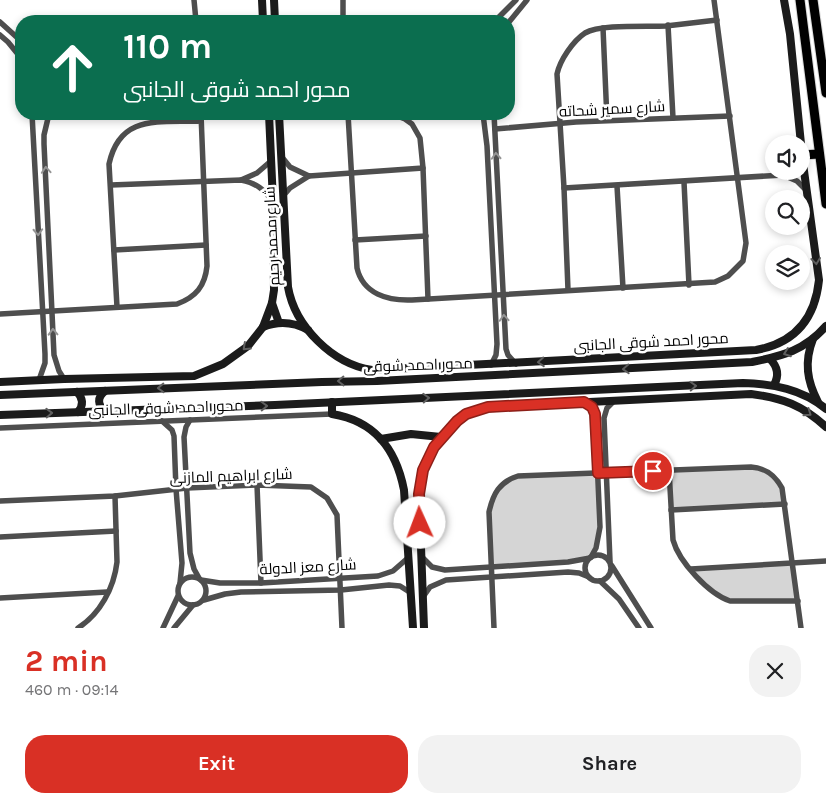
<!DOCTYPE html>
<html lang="en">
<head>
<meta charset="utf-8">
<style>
  body { margin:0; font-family:Karla,Cairo,sans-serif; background:#f2f2f2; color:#202124; height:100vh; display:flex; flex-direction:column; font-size:19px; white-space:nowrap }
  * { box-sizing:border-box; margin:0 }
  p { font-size:16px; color:#757577 }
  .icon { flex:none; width:28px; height:28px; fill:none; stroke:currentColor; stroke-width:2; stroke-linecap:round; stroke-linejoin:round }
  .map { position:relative; height:628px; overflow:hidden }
  .drawer { display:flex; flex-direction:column; background:#fff; flex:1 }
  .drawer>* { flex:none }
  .top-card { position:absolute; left:15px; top:15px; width:500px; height:105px; border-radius:20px; box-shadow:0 2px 8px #0003; background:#0b6e4f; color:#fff; overflow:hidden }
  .tools { position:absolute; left:765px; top:135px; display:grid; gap:10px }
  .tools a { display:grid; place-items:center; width:45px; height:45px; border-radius:50%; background:#fff; box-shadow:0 2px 8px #0003; font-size:25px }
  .pin { position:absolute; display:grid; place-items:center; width:42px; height:42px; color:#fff; margin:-21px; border:2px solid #fff; border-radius:50%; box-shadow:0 1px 5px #0007 }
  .me { position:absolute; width:55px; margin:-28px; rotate:358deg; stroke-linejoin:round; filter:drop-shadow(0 0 4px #0008) }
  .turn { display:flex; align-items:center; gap:18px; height:105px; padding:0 25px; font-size:22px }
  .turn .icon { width:65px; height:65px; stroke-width:2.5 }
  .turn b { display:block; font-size:35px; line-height:42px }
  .round { display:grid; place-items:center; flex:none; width:52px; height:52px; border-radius:20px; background:#f2f2f2 }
  .overview { display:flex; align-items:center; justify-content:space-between; height:85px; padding:0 25px }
  h1 { font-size:30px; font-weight:700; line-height:38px; color:#d93025 }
  .action { display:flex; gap:10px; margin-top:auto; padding:10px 25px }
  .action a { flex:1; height:58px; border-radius:20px; background:#d93025; color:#fff; font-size:20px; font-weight:700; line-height:58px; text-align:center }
  .action a+a { background:#f2f2f2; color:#202124 }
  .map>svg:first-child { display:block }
  .green { fill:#d5d5d5 }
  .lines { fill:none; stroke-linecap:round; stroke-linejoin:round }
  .primary-casing { stroke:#dbdbdb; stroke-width:11 }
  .street { stroke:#4e4e4e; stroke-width:5.5 }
  .secondary { stroke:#1b1b1b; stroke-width:8 }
  .primary { stroke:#000; stroke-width:9 }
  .oneway { stroke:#959595 }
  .oneway2 { stroke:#5f5f5f }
  .route-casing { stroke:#8d1f18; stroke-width:12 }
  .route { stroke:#d93025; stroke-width:9 }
  .labels { text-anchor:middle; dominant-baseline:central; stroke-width:5; stroke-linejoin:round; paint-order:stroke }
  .street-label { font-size:15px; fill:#000; stroke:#fff }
</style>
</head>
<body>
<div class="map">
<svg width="826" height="628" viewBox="0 0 826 628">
  <rect width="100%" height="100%" fill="#fff"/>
  <g class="green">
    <path d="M 751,467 C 776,476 780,477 785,504 L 671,510 L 669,470 Z"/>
    <path d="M 598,473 L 600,527 L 590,558 L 491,568 L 489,512 L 494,494 L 511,478 Z"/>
    <path d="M 793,563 L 798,601 L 738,602 L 710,590 L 691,569 Z"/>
  </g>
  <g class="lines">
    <g class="primary-casing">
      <g id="primary">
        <path d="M 800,0 L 826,204"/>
        <path d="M 813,0 L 826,93"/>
        <path d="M 802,155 L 819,154"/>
      </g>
    </g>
    <g class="street">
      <path d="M 194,0 L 196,21"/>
      <path d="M 343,0 L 343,21"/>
      <path d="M 495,21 L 516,0"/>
      <path d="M 0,22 L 21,41"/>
      <path d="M 509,22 L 527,0"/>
      <path d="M 668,25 L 673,118"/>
      <path d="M 603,28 L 607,120"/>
      <path d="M 0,35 L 8,42 L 21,58"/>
      <path d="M 32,114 L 45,354 L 45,363 L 39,380"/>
      <path d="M 49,114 L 44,135 L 44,144 L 54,355 L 59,371 L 64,379"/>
      <path d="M 348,114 L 357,268 C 363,294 388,301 412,300 L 715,282 L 728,276 L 743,261 L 746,243 L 714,0"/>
      <path d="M 392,114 L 405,119 L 412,124 L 420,138 L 423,168 L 428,299"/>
      <path d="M 483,114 L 487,146 L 497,344 L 496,355 L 491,365"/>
      <path d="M 494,114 L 506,349 L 508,355 L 516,364"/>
      <path d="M 348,115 L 372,114"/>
      <path d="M 495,129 L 576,122 L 730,116"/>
      <path d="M 281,156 L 290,167 L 309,176 L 423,168"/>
      <path d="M 241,180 L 257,173 L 271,161"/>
      <path d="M 684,182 L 689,285"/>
      <path d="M 111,185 L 241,180 C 256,183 264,189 273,202"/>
      <path d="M 617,186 L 623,288"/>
      <path d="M 564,188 L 783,175 L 797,181 L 807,191"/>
      <path d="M 283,196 L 290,188 L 309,176"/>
      <path d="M 355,240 L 426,236"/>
      <path d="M 114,250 L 206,245"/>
      <path d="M 568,290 L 564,188 L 557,74 C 560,60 573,41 585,33 C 601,24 646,27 666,26 C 683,24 700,22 717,20"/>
      <path d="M 117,307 L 109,164 C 120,113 160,123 201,121"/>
      <path d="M 0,314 L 177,304 C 196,297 205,286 207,266 L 201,114"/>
      <path d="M 584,402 L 591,407 L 595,414 L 600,527 L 596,548 L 591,557"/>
      <path d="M 190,420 L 186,427 L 184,437 L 190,553 L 194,569 L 199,578"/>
      <path d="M 162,421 L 172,430 L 174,436 L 176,489 L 182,563 L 180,583"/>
      <path d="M 0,428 L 332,414"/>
      <path d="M 669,470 L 673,540 C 679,562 709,594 730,601 L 798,601"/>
      <path d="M 257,485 L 261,583"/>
      <path d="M 0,501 L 115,496 L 187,488 L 257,485 L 311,487 L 327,498 L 337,515 L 342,628"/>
      <path d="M 671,510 L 785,504"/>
      <path d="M 0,537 L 116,531"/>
      <circle cx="598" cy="568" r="13"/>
      <path d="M 421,556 L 432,567 L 445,570 L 568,562 L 590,558"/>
      <path d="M 610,561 L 604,418 L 607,408 L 614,401"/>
      <path d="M 612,566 L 651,628"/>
      <path d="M 691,569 L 826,561"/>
      <circle cx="192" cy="591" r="14"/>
      <path d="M 201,580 L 220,583 L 261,583 L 378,576 L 393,571 L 409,557"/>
      <path d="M 600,581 L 619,599 L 639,628"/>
      <path d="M 423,597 L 430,587 L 446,580 L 568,572 L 579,573 L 589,577"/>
      <path d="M 0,598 L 107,592"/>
      <path d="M 204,600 L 225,594 L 241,592 L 341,590 L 389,585 L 400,586 L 411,593"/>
      <path d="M 78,628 C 100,614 114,588 117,562 L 115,496"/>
      <path d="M 163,628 L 178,596"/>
      <path d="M 174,628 L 193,605"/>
      <path d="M 494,628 L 489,512 C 493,494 499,482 518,476 L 751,467 C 766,468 775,475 782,488 L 801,628"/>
    </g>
    <g class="secondary">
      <path d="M 262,0 L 263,21"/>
      <path d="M 274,0 L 275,21"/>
      <path d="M 784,0 L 790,34 L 801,144"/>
      <path d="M 279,114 L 288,287 C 295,327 333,364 372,370 L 756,350 C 795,343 815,319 819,280 L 801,149"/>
      <path d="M 272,303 L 279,323"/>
      <path d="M 263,327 C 278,321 294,322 308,330"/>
      <path d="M 813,339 C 804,362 807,381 818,402"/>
      <path d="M 770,359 C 778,367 779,376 774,385"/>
      <path d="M 0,382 L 64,379 L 194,376 L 223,364 L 248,346 L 263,327 L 272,303 L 274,290 L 273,202 L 269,114"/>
      <path d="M 105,391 C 97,397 97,406 106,411"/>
      <path d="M 77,392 C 83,398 84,405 78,412"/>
      <path d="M 0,395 L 322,382 L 377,381 L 752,362 C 783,356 805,350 826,326"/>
      <path d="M 332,402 L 332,414 C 375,421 396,449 404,490 L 413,628"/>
      <path d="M 0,415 L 275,405 L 743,383 C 773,384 802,389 826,409"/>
      <path d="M 381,439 L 411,434 L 441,437"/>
      <path d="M 424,628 C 423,601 422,574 421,547 C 420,526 417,503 420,482 C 426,446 453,416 488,407 L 751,394 C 783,398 802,405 826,427"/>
    </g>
    <use href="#primary" class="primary"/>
  </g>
  <defs><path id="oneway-chevron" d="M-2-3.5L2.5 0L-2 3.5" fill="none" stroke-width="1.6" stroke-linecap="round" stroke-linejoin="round" transform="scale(1.25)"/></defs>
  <g class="oneway">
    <use href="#oneway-chevron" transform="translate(496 156) rotate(-93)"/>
    <use href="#oneway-chevron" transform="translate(46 170) rotate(-94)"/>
    <use href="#oneway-chevron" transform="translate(38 232) rotate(87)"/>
    <use href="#oneway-chevron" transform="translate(504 318) rotate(-94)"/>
    <use href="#oneway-chevron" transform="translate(53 332) rotate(-92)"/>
  </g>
  <g class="oneway2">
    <use href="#oneway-chevron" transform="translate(816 261) rotate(83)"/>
    <use href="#oneway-chevron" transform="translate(246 347) rotate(137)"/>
    <use href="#oneway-chevron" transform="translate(787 353) rotate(160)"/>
    <use href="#oneway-chevron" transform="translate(541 362) rotate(176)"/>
    <use href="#oneway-chevron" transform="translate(626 369) rotate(177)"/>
    <use href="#oneway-chevron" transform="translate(341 381) rotate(179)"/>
    <use href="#oneway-chevron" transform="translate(693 386) rotate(-3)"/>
    <use href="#oneway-chevron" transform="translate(161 388) rotate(178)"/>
    <use href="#oneway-chevron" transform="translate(426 398) rotate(-3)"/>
    <use href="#oneway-chevron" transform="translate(264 406) rotate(-2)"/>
    <use href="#oneway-chevron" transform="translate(49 413) rotate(-2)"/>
    <use href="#oneway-chevron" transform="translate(808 413) rotate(35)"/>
  </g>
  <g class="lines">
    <g class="route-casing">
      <path id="route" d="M 420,523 L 419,494 L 423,470 L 434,447 L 457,421 L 466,414 L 488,407 L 584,402 L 592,407 L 595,414 L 598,473 L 653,471"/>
    </g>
    <use href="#route" class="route"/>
  </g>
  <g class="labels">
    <g class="street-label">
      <text transform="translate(612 109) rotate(-3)">شارع سمير شحاته</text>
      <text transform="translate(272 236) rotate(-93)">شارع محمد رحيم</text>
      <text transform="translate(651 342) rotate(-3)">محور احمد شوقى الجانبى</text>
      <text transform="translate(418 365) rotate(-2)">محور احمد شوقى</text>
      <text transform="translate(166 408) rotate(-2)">محور احمد شوقى الجانبى</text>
      <text transform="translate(231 476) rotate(-2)">شارع ابراهيم المازنى</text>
      <text transform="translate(308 567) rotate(-3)">شارع معز الدولة</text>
    </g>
  </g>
</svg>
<div class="tools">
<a><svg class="icon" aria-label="sound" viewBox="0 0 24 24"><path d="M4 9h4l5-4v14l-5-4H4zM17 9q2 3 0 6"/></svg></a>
<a><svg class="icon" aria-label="search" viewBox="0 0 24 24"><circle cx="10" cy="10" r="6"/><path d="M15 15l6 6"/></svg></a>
<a><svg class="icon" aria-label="layers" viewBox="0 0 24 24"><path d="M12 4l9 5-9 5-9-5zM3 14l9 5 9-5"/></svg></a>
</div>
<div class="pin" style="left:653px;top:471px;background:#d93025"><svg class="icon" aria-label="arrive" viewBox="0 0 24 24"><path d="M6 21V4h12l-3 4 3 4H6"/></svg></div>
<svg class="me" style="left:420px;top:523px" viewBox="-20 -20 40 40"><circle r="19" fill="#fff"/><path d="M0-13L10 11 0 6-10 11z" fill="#d93025"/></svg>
<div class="top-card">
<div class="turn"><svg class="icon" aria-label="ahead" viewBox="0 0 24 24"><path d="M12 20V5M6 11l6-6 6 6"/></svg><div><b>110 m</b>محور احمد شوقى الجانبى</div></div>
</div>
</div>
<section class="drawer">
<div class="overview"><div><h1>2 min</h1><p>460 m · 09:14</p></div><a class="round"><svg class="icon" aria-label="close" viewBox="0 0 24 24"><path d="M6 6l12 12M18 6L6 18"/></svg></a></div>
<div class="action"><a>Exit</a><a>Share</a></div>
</section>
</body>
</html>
